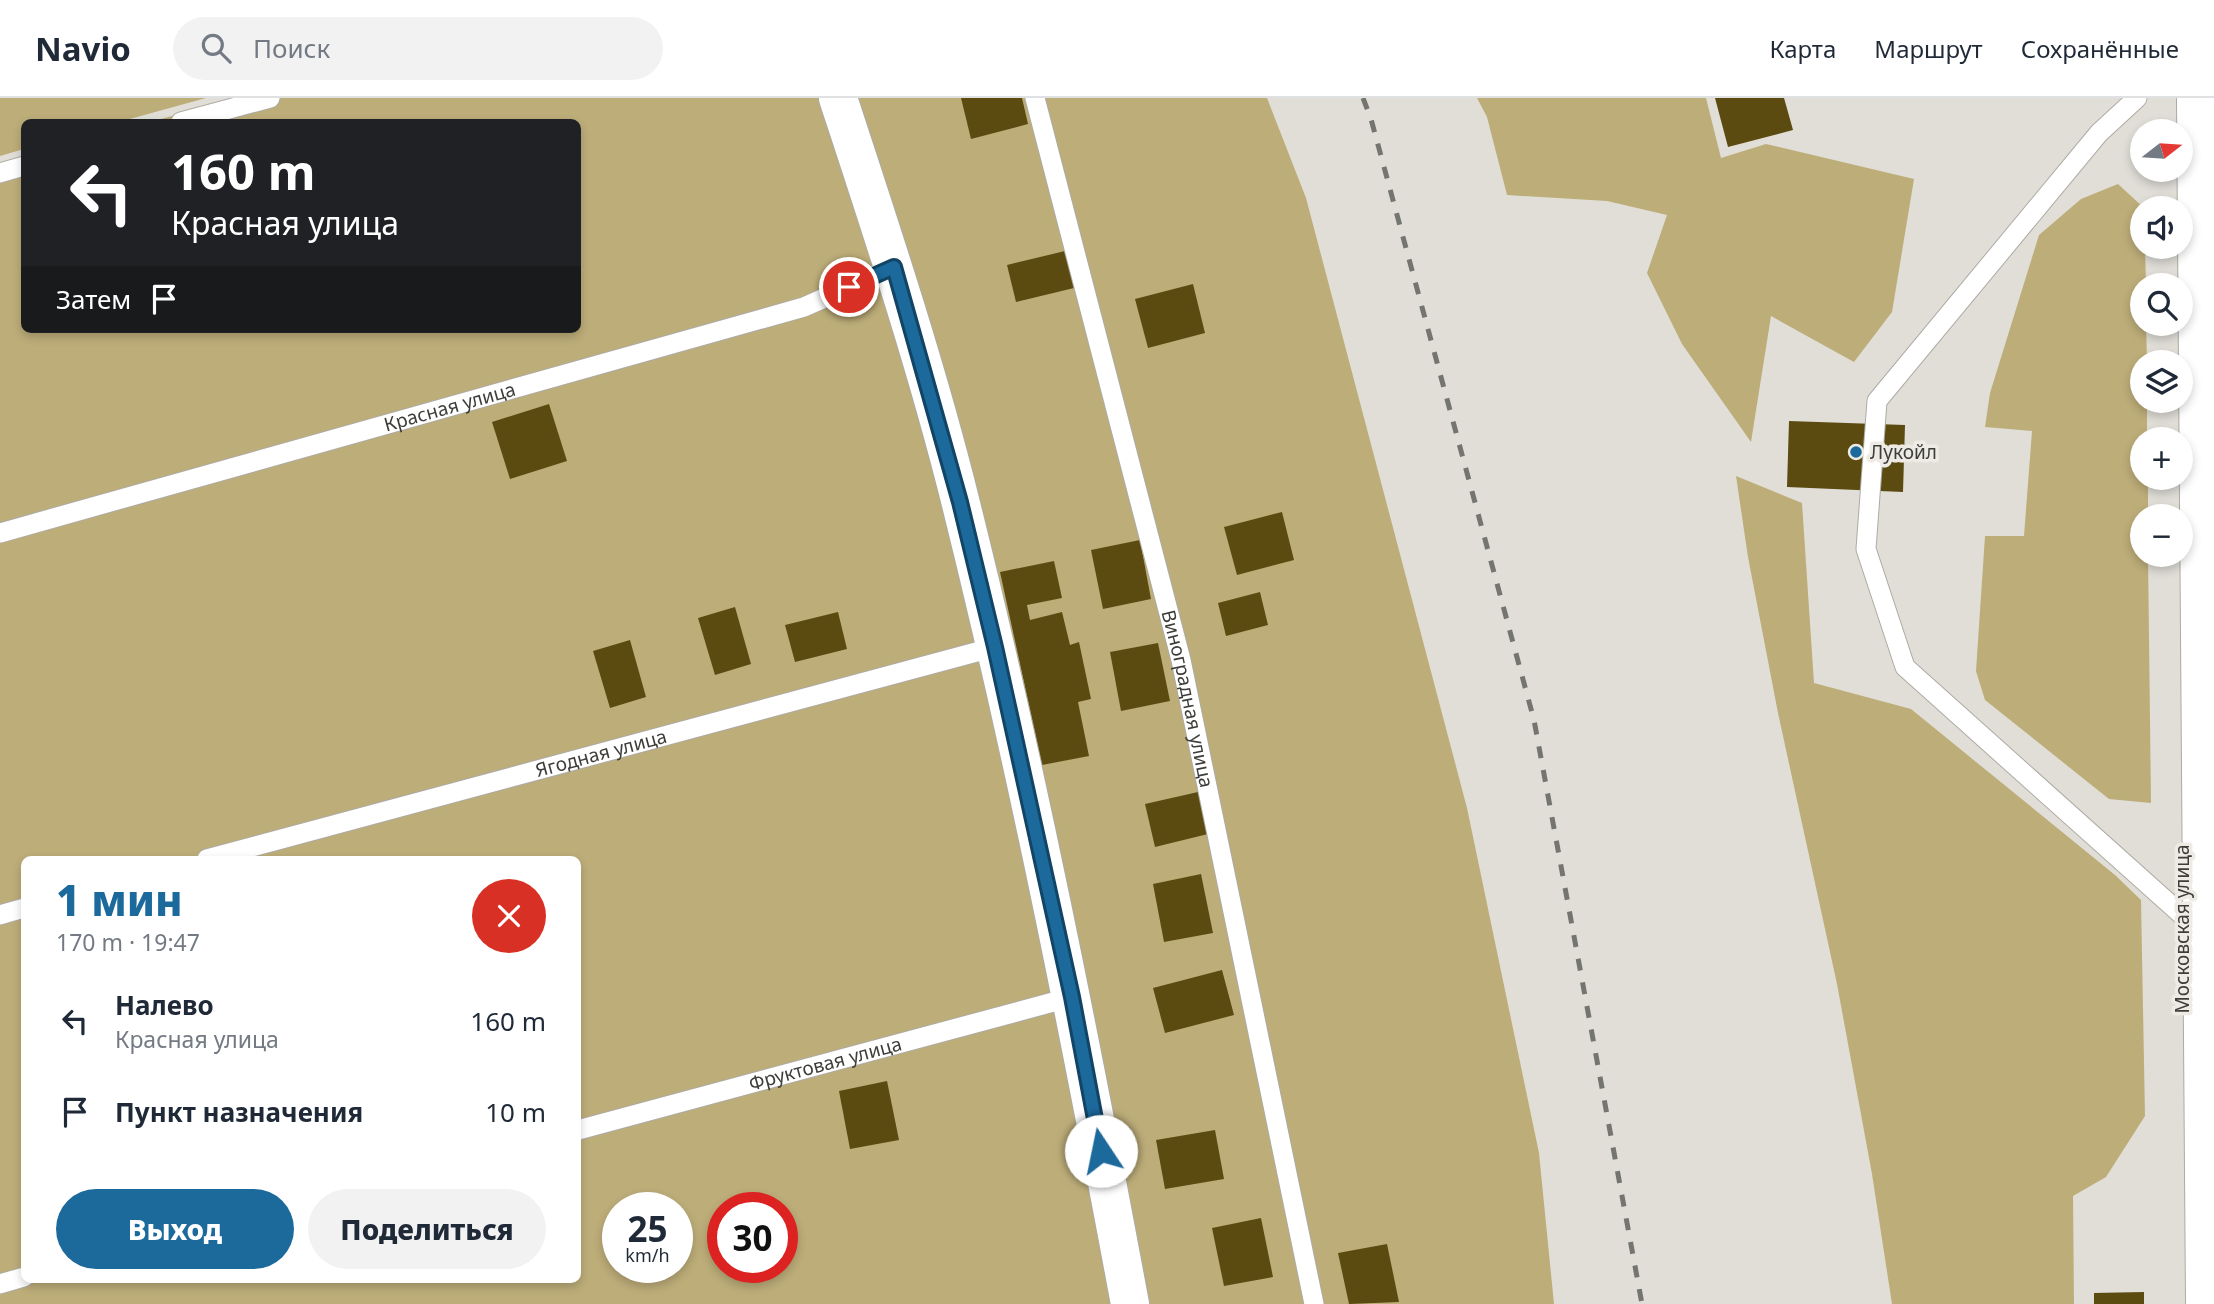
<!DOCTYPE html>
<html lang="ru">
<head>
<meta charset="utf-8">
<style>
  body { margin:0; font-family:"Noto Sans",sans-serif; background:#f2f2f3; color:#1f2937; height:100vh; display:flex; flex-direction:column; font-size:26px; white-space:nowrap }
  * { box-sizing:border-box; margin:0 }
  p { font-size:23px; color:#747a83 }
  .icon { flex:none; width:38px; height:38px; fill:none; stroke:currentColor; stroke-width:2; stroke-linecap:round; stroke-linejoin:round }
  .map { position:relative; flex:1; overflow:hidden }
  .panel { position:absolute; left:21px; top:758px; width:560px; height:427px; display:flex; flex-direction:column; background:#fff; border-radius:10px; box-shadow:0 4px 10px #0003 }
  .panel>* { flex:none }
  .banner { position:absolute; left:21px; top:21px; width:560px; height:214px; border-radius:10px; box-shadow:0 4px 10px #0003; background:#202124; color:#fff; overflow:hidden }
  .needle { width:46px; rotate:73deg }
  .fabs { position:absolute; left:2130px; top:21px; display:grid; gap:14px }
  .fabs a { display:grid; place-items:center; width:63px; height:63px; border-radius:50%; background:#fff; box-shadow:0 4px 10px #0003; font-size:35px }
  .speed { position:absolute; left:602px; top:1094px; display:flex; gap:14px; font-size:35px; font-weight:700; text-align:center }
  .speed>* { display:grid; place-content:center; width:91px; height:91px; border-radius:50%; background:#fff; box-shadow:0 4px 10px #0003; line-height:1 }
  .speed small { font-size:18px; font-weight:400 }
  .speed .limit { border:10px solid #d22; background:#fff; color:#111 }
  .pin { position:absolute; display:grid; place-items:center; width:60px; height:60px; color:#fff; margin:-30px; border:4px solid #fff; border-radius:50%; box-shadow:0 2px 7px #0007 }
  .me { position:absolute; width:77px; margin:-38px; rotate:349deg; stroke-linejoin:round; filter:drop-shadow(0 0 5px #0008) }
  .turn { display:flex; align-items:center; gap:24px; height:147px; padding:0 35px; font-size:32px }
  .turn .icon { width:91px; height:91px; stroke-width:2.5 }
  .turn b { display:block; font-size:49px; line-height:60px }
  .then { display:flex; align-items:center; height:66px; padding:0 35px; background:#0003; gap:14px; font-size:26px }
  .round { display:grid; place-items:center; flex:none; width:74px; height:74px; border-radius:37px; background:#f2f2f3 }
  .headline { display:flex; align-items:center; justify-content:space-between; height:119px; padding:0 35px }
  h1 { font-size:42px; font-weight:800; line-height:52px; color:#1c699c }
  .action { display:flex; gap:14px; margin-top:auto; padding:14px 35px }
  .action a { flex:1; height:80px; border-radius:42px; background:#1c699c; color:#fff; font-size:28px; font-weight:800; line-height:80px; text-align:center }
  .action a+a { background:#f2f2f3; color:#1f2937 }
  ul { padding:0; list-style:none }
  li { display:flex; align-items:center; gap:21px; height:91px; padding:0 35px }
  li div { flex:1 }
  li b { display:block; font-size:26px }
  li em { font-style:normal }
  header { display:flex; align-items:center; gap:42px; box-sizing:border-box; height:98px; padding:0 35px; background:#fff; border-bottom:2px solid #e0e1e3 }
  header strong { font-size:33px }
  nav { display:flex; gap:38px; margin-inline-start:auto; font-size:24px }
  .search { width:490px; height:63px; background:#f2f2f3; display:flex; align-items:center; gap:18px; box-sizing:border-box; padding:0 24px; border-radius:38px; color:#747a83; font-size:26px }
  .map>svg:first-child { display:block }
  .green { fill:#bdad79; fill-rule:evenodd }
  .building { fill:#5c4b10 }
  .lines { fill:none; stroke-linecap:round; stroke-linejoin:round }
  .service-casing { stroke:#adaba4; stroke-width:21 }
  .minor-casing { stroke:#adaba4; stroke-width:40 }
  .secondary-casing { stroke:#adaba4; stroke-width:40 }
  .service { stroke:#fff; stroke-width:19 }
  .minor { stroke:#fff; stroke-width:38 }
  .secondary { stroke:#fff; stroke-width:38 }
  .rail { stroke:#757570; stroke-width:5; stroke-dasharray:12 12; stroke-linecap:butt }
  .route-casing { stroke:#124465; stroke-width:18 }
  .route { stroke:#1c699c; stroke-width:12 }
  .poi-dot { fill:#1c699c; stroke:#edebe4; stroke-width:2.5 }
  .labels { text-anchor:middle; dominant-baseline:central; stroke-width:7; stroke-linejoin:round; paint-order:stroke }
  .street-label { font-size:19px; fill:#3d3d3a; stroke:#edebe4 }
  .poi-label { font-size:19px; fill:#3d3d3a; stroke:#edebe4; text-anchor:start }
</style>
</head>
<body>
<header>
<strong>Navio</strong>
<div class="search"><svg class="icon" aria-label="search" viewBox="0 0 24 24"><circle cx="10" cy="10" r="6"/><path d="M15 15l6 6"/></svg>Поиск</div>
<nav><a>Карта</a><a>Маршрут</a><a>Сохранённые</a></nav>
</header>
<div class="map">
<svg width="2214" height="1206" viewBox="0 0 2214 1206">
  <rect width="100%" height="100%" fill="#e0ded7"/>
  <g class="green">
    <path d="M 0,0 L 206,0 L 119,24 L 24,24 L 24,51 L 0,58 Z"/>
    <path d="M 238,0 L 1267,0 L 1306,100 L 1467,710 L 1539,1055 L 1554,1206 L 0,1206 L 0,66 L 24,60 L 24,231 L 578,231 L 578,24 L 150,24 ZM 24,761 L 578,761 L 578,1181 L 24,1181 ZM 618,1110 L 677,1110 L 677,1169 L 618,1169 ZM 723,1110 L 782,1110 L 782,1169 L 723,1169 Z"/>
    <path d="M 1477,0 L 1706,0 L 1721,60 L 1766,46 L 1914,81 L 1892,214 L 1854,264 L 1771,218 L 1751,344 L 1682,246 L 1647,175 L 1667,117 L 1607,103 L 1507,97 L 1487,19 Z"/>
    <path d="M 2118,86 L 2144,110 L 2142,149 L 2145,149 L 2146,187 L 2142,187 L 2142,226 L 2146,226 L 2147,264 L 2142,264 L 2142,303 L 2147,303 L 2147,341 L 2142,341 L 2142,380 L 2148,380 L 2148,418 L 2142,418 L 2142,457 L 2148,457 L 2151,705 L 2109,701 L 1985,602 L 1976,573 L 1985,438 L 2024,438 L 2032,333 L 1985,329 L 1990,295 L 2039,137 L 2081,101 Z"/>
    <path d="M 1736,378 L 1802,405 L 1814,585 L 1911,611 L 2115,777 L 2141,802 L 2145,1018 L 2106,1079 L 2073,1098 L 2074,1206 L 1892,1206 L 1872,1076 L 1837,886 L 1778,615 L 1748,459 Z"/>
  </g>
  <g class="building">
    <path d="M 961,0 L 1022,0 L 1028,26 L 971,41 Z"/>
    <path d="M 1715,0 L 1784,0 L 1793,32 L 1728,49 Z"/>
    <path d="M 1065,153 L 1074,190 L 1016,204 L 1007,167 Z"/>
    <path d="M 1193,186 L 1205,235 L 1148,250 L 1135,201 Z"/>
    <path d="M 549,306 L 567,363 L 510,381 L 492,324 Z"/>
    <path d="M 1789,323 L 1905,327 L 1903,394 L 1787,389 Z"/>
    <path d="M 1282,414 L 1294,462 L 1237,477 L 1224,429 Z"/>
    <path d="M 1140,442 L 1151,501 L 1103,511 L 1091,452 Z"/>
    <path d="M 1054,463 L 1062,500 L 1027,507 L 1030,522 L 1062,514 L 1070,547 L 1079,544 L 1091,601 L 1078,604 L 1089,658 L 1042,667 L 1000,474 Z"/>
    <path d="M 1260,494 L 1268,527 L 1226,538 L 1218,505 Z"/>
    <path d="M 735,509 L 751,566 L 715,577 L 698,520 Z"/>
    <path d="M 838,514 L 847,551 L 795,564 L 785,527 Z"/>
    <path d="M 630,542 L 646,599 L 610,610 L 593,553 Z"/>
    <path d="M 1158,545 L 1170,603 L 1121,613 L 1110,554 Z"/>
    <path d="M 1198,694 L 1208,736 L 1155,749 L 1145,706 Z"/>
    <path d="M 1201,776 L 1213,835 L 1164,844 L 1153,786 Z"/>
    <path d="M 1222,872 L 1234,917 L 1165,935 L 1153,890 Z"/>
    <path d="M 887,983 L 899,1042 L 850,1051 L 839,993 Z"/>
    <path d="M 1215,1032 L 1224,1081 L 1165,1091 L 1156,1042 Z"/>
    <path d="M 1261,1120 L 1273,1179 L 1224,1188 L 1212,1130 Z"/>
    <path d="M 1387,1146 L 1399,1204 L 1349,1206 L 1338,1155 Z"/>
    <path d="M 2144,1194 L 2144,1206 L 2094,1206 L 2094,1195 Z"/>
  </g>
  <g class="lines">
    <g class="service-casing">
      <g id="service">
        <path id="s1" d="M 1035,0 L 1181,562 L 1314,1206"/>
        <path d="M 2137,0 L 2099,35 L 1877,303 L 1866,451 L 1905,569 L 2182,817"/>
        <path d="M 181,24 L 270,0"/>
        <path d="M 0,75 L 24,68"/>
        <path id="s2" d="M 0,435 L 804,209 L 894,169"/>
        <path id="s3" d="M 207,761 L 995,549"/>
        <path d="M 0,817 L 24,810"/>
        <path id="s4" d="M 578,1032 L 1072,899"/>
        <path d="M 0,1186 L 24,1179"/>
      </g>
    </g>
    <g class="minor-casing">
      <path id="minor" d="M 838,0 C 882,134 927,269 961,406 C 1027,671 1080,938 1130,1206"/>
    </g>
    <g class="secondary-casing">
      <path id="secondary" d="M 2196,0 L 2205,1206"/>
    </g>
    <use href="#service" class="service"/>
    <use href="#minor" class="minor"/>
    <use href="#secondary" class="secondary"/>
    <path class="rail" d="M 1363,0 L 1371,21 L 1534,622 L 1642,1206"/>
  </g>
  <g class="lines">
    <g class="route-casing">
      <path id="route" d="M 849,189 L 894,169 L 960,404 L 995,549 L 1072,899 L 1101,1053"/>
    </g>
    <use href="#route" class="route"/>
  </g>
  <circle class="poi-dot" cx="1856" cy="354" r="7"/>
  <g class="labels">
    <g class="street-label">
      <text stroke="none"><textPath href="#s2" startOffset="467">Красная улица</textPath></text>
      <text stroke="none"><textPath href="#s1" startOffset="620">Виноградная улица</textPath></text>
      <text stroke="none"><textPath href="#s3" startOffset="408">Ягодная улица</textPath></text>
      <text transform="translate(2182 831) rotate(-90)">Московская улица</text>
      <text stroke="none"><textPath href="#s4" startOffset="256">Фруктовая улица</textPath></text>
    </g>
    <g class="poi-label">
      <text x="1870" y="354">Лукойл</text>
    </g>
  </g>
</svg>
<div class="fabs">
<a><svg class="needle" viewBox="-14 -14 28 28"><path d="M0-13l5 13h-10z" fill="#e53935"/><path d="M0 13l5-13h-10z" fill="#747a83"/></svg></a>
<a><svg class="icon" aria-label="sound" viewBox="0 0 24 24"><path d="M4 9h4l5-4v14l-5-4H4zM17 9q2 3 0 6"/></svg></a>
<a><svg class="icon" aria-label="search" viewBox="0 0 24 24"><circle cx="10" cy="10" r="6"/><path d="M15 15l6 6"/></svg></a>
<a><svg class="icon" aria-label="layers" viewBox="0 0 24 24"><path d="M12 4l9 5-9 5-9-5zM3 14l9 5 9-5"/></svg></a>
<a>+</a>
<a>−</a>
</div>
<div class="speed"><div>25<small>km/h</small></div><div class="limit">30</div></div>
<div class="pin" style="left:849px;top:189px;background:#d93025"><svg class="icon" aria-label="arrive" viewBox="0 0 24 24"><path d="M6 21V4h12l-3 4 3 4H6"/></svg></div>
<svg class="me" style="left:1101px;top:1053px" viewBox="-20 -20 40 40"><circle r="19" fill="#fff"/><path d="M0-13L10 11 0 6-10 11z" fill="#1c699c"/></svg>
<div class="banner">
<div class="turn"><svg class="icon" aria-label="left" viewBox="0 0 24 24"><path d="M17 20v-9H6M10 6l-5 5 5 5"/></svg><div><b>160 m</b>Красная улица</div></div>
<div class="then">Затем<svg class="icon" aria-label="arrive" viewBox="0 0 24 24"><path d="M6 21V4h12l-3 4 3 4H6"/></svg></div>
</div>
<section class="panel">
<div class="headline"><div><h1>1 мин</h1><p>170 m · 19:47</p></div><a class="round" style="background:#d93025;color:#fff"><svg class="icon" aria-label="close" viewBox="0 0 24 24"><path d="M6 6l12 12M18 6L6 18"/></svg></a></div>
<ul>
<li><svg class="icon" aria-label="left" viewBox="0 0 24 24"><path d="M17 20v-9H6M10 6l-5 5 5 5"/></svg><div><b>Налево</b><p>Красная улица</p></div><em>160 m</em></li>
<li><svg class="icon" aria-label="arrive" viewBox="0 0 24 24"><path d="M6 21V4h12l-3 4 3 4H6"/></svg><div><b>Пункт назначения</b></div><em>10 m</em></li>
</ul>
<div class="action"><a>Выход</a><a>Поделиться</a></div>
</section>
</div>
</body>
</html>
